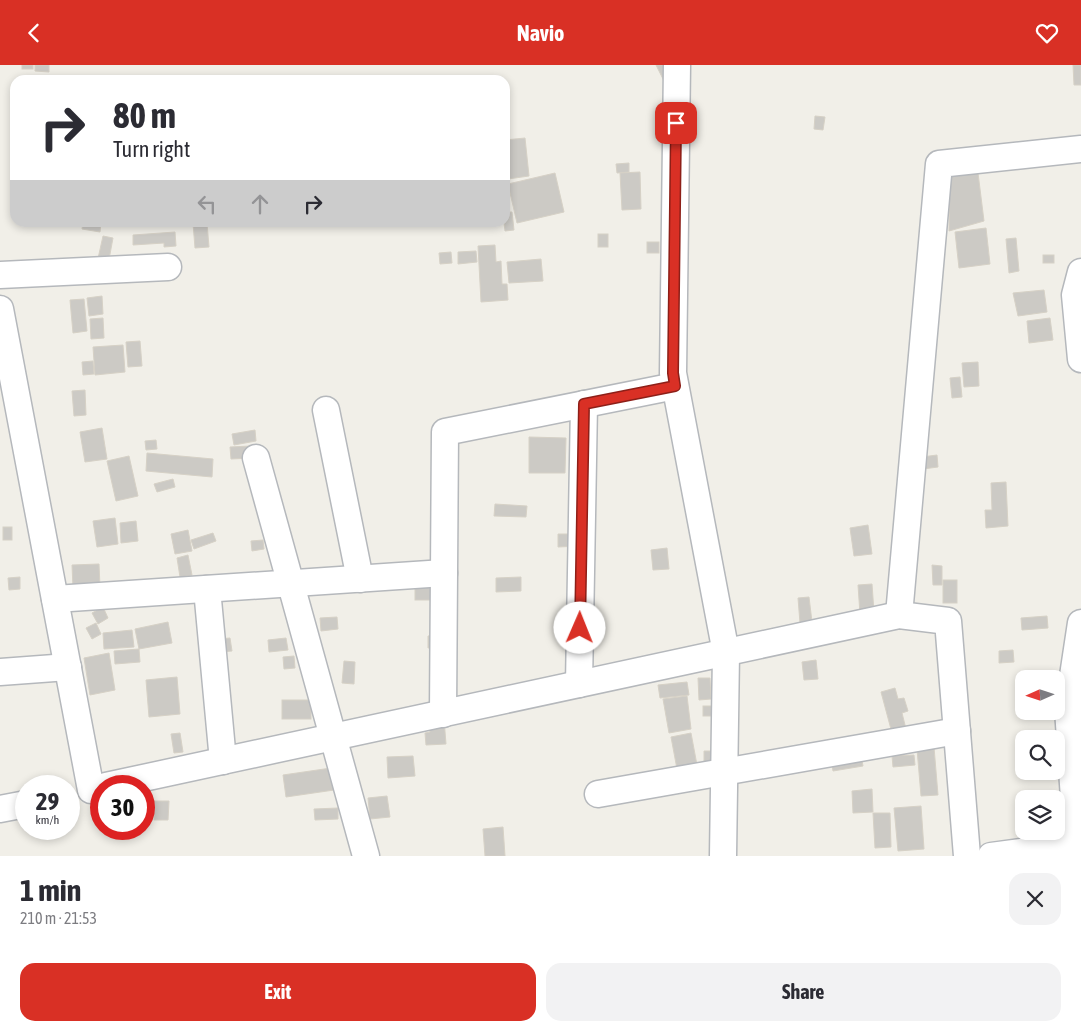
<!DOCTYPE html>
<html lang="en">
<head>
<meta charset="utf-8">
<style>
  body { margin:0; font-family:"Asap Condensed",sans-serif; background:#f2f2f3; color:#2b2b33; height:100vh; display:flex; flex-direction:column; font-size:19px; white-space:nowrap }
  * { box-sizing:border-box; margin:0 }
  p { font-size:16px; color:#7c7c81 }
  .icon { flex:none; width:28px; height:28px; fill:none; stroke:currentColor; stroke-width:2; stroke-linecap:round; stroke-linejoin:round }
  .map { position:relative; height:791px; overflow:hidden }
  .sheet { display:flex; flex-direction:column; background:#fff; flex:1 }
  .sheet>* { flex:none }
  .top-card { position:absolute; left:10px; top:10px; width:500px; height:152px; border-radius:15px; box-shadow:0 2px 8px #0003; background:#fff; color:#2b2b33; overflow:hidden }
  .needle { width:32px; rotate:267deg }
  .controls { position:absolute; left:1015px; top:605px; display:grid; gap:10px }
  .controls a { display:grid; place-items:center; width:50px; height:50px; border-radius:10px; background:#fff; box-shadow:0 2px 8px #0003; font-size:25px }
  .speed { position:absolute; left:15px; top:710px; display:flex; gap:10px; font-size:25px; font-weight:700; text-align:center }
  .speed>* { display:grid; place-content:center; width:65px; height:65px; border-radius:50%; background:#fff; box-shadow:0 2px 8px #0003; line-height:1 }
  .speed small { font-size:12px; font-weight:400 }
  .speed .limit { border:8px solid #d22; background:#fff; color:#111 }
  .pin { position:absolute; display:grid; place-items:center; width:42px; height:42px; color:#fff; margin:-21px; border-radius:10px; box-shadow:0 2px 8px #0006 }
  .me { position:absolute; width:55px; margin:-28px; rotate:1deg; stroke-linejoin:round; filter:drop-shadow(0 0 4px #0008) }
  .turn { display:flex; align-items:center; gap:18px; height:105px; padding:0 20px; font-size:22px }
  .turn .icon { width:65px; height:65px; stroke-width:2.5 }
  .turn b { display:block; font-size:35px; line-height:42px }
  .lanes { display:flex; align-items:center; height:48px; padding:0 20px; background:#0003; justify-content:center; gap:25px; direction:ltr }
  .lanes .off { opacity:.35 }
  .round { display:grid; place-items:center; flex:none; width:52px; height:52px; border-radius:15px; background:#f2f2f3 }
  .overview { display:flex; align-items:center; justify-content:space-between; height:85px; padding:0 20px }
  h1 { font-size:30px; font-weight:700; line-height:38px }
  .cta { display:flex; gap:10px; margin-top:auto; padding:10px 20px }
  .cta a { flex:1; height:58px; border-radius:15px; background:#d93025; color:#fff; font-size:20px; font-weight:700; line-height:58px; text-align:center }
  .cta a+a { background:#f2f2f3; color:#2b2b33 }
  header { display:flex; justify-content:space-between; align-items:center; height:65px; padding:0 20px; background:#d93025; color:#fff; font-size:22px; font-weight:700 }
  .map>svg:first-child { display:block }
  .building { fill:#cccac5; stroke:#d6d1c6 }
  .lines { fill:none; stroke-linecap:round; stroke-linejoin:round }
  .minor-casing { stroke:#b5b8bc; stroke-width:29 }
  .minor { stroke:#fff; stroke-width:26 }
  .route-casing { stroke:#8d1f18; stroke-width:12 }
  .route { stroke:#d93025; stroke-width:9 }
</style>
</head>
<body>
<header><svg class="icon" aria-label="back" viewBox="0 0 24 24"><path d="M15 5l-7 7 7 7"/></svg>Navio<svg class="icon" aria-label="heart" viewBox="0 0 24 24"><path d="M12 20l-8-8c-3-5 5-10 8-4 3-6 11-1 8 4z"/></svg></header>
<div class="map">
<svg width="1081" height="791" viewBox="0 0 1081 791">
  <rect width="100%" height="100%" fill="#f1efe8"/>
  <g class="building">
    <rect x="22" y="0" width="11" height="4"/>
    <path d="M 35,0 L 49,0 L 49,7 L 35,6 Z"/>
    <path d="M 656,0 L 669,0 L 665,18 Z"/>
    <path d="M 1073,0 L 1081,0 L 1081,20 L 1074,20 Z"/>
    <path d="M 815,51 L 825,52 L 823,65 L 814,64 Z"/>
    <path d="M 525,73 L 529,111 L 508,114 L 505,75 Z"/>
    <path d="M 629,98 L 629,107 L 617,108 L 616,99 Z"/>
    <path d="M 640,107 L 641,144 L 622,145 L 620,108 Z"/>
    <path d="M 555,108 L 564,147 L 517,158 L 508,119 Z"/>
    <path d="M 978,108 L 984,156 L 949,166 L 950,110 Z"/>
    <path d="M 505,147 L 512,147 L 514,165 L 505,166 L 504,158 L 505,158 Z"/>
    <path d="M 83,158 L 101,158 L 100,167 L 82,164 Z"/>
    <path d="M 193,158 L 207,158 L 209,182 L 195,183 Z"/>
    <path d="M 986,163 L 990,199 L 959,203 L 955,167 Z"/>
    <path d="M 175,167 L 176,181 L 164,182 L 164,178 L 133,180 L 133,170 Z"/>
    <rect x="598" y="169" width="10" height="13"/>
    <path d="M 103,171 L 113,173 L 108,200 L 97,198 Z"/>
    <path d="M 1016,173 L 1019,206 L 1009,208 L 1006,174 Z"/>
    <rect x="647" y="177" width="12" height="11"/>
    <path d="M 495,180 L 496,197 L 501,196 L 502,219 L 507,219 L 508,235 L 481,237 L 478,181 Z"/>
    <path d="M 476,186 L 477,197 L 458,199 L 458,187 Z"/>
    <path d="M 451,187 L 452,198 L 440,199 L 439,188 Z"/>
    <rect x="1043" y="190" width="11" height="8"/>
    <path d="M 541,194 L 543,216 L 509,218 L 507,197 Z"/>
    <path d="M 1044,225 L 1047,247 L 1018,251 L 1013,228 Z"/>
    <path d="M 102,231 L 103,249 L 89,251 L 87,233 Z"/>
    <path d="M 84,234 L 87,266 L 73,268 L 70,235 Z"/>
    <path d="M 103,253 L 104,273 L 91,274 L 90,254 Z"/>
    <path d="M 1050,253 L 1053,275 L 1029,278 L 1027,256 Z"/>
    <path d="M 140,276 L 142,301 L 128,302 L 126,277 Z"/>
    <path d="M 123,280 L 125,307 L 95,310 L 93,282 Z"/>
    <path d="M 93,296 L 94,309 L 83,310 L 82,297 Z"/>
    <path d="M 978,297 L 979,321 L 964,322 L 962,298 Z"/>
    <path d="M 960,312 L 962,332 L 952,333 L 950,313 Z"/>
    <path d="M 85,325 L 86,350 L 74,351 L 72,326 Z"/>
    <path d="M 102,363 L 107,394 L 85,397 L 80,367 Z"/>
    <path d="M 255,365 L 256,376 L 234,380 L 232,369 Z"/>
    <path d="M 529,372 L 566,373 L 565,408 L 529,408 Z"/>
    <path d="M 156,375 L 157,384 L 146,385 L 145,376 Z"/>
    <path d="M 251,381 L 252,393 L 231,394 L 230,382 Z"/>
    <path d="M 147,388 L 213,394 L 212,412 L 146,406 Z"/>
    <path d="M 937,390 L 938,402 L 923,404 L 922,392 Z"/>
    <path d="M 129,391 L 138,431 L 116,436 L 107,396 Z"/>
    <path d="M 173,414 L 175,422 L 157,427 L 154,419 Z"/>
    <path d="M 1006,417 L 1008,461 L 986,463 L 985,445 L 992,445 L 991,418 Z"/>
    <path d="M 495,439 L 527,441 L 526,452 L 494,451 Z"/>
    <path d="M 115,453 L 118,479 L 97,482 L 93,456 Z"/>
    <path d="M 136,456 L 138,476 L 121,478 L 120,458 Z"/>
    <path d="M 868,460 L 872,489 L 854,491 L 850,463 Z"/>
    <rect x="3" y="462" width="9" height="13"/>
    <path d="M 188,465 L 192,486 L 175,489 L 171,469 Z"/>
    <path d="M 213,468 L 216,476 L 194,484 L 191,475 Z"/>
    <path d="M 558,469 L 580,469 L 580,481 L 558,482 Z"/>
    <path d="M 263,475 L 264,484 L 252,486 L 251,476 Z"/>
    <path d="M 667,483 L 669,504 L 653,505 L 651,485 Z"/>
    <path d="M 188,490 L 192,510 L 180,512 L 177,493 Z"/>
    <path d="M 99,499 L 100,522 L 73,523 L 72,500 Z"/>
    <path d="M 932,500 L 942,501 L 942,520 L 933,520 Z"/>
    <path d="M 20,512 L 20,524 L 9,525 L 8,513 Z"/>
    <path d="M 521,512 L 521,526 L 496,527 L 496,513 Z"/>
    <rect x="943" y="515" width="14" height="23"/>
    <path d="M 872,519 L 874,547 L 860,549 L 858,520 Z"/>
    <rect x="415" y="520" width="28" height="15"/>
    <path d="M 809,532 L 812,557 L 800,558 L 798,533 Z"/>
    <path d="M 103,542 L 108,553 L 98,559 L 92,548 Z"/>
    <path d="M 1047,551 L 1048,563 L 1022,565 L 1021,553 Z"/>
    <path d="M 337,552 L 338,564 L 321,566 L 320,553 Z"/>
    <path d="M 168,557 L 172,578 L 139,584 L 135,564 Z"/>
    <path d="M 96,558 L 101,569 L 92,574 L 86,563 Z"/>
    <path d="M 132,565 L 134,582 L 104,584 L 103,568 Z"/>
    <path d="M 438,570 L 438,582 L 428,583 L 428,571 Z"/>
    <path d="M 230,573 L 232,586 L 220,587 L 219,574 Z"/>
    <path d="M 286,573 L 288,585 L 269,587 L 268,575 Z"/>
    <path d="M 139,584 L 140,597 L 115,599 L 114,586 Z"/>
    <path d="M 1013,585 L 1014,597 L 999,598 L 999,586 Z"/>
    <path d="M 109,588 L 115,625 L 90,630 L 84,593 Z"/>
    <path d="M 294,591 L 295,603 L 284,604 L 283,592 Z"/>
    <path d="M 816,595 L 818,614 L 804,615 L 802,597 Z"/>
    <path d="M 344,596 L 355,597 L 354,619 L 342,618 Z"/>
    <path d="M 177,612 L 180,649 L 149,652 L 146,615 Z"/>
    <path d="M 698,613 L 710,613 L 711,634 L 699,635 Z"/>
    <path d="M 687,617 L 689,630 L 660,633 L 658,620 Z"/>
    <path d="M 895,623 L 898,634 L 904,633 L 908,646 L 902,648 L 906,664 L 892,668 L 881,627 Z"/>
    <path d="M 687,631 L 691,664 L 669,668 L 663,634 Z"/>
    <rect x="282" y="635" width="29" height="19"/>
    <rect x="703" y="641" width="9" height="10"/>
    <path d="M 444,654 L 446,679 L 426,680 L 425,668 L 430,667 L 429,655 Z"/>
    <path d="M 180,668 L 183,687 L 174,688 L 171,669 Z"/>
    <path d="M 691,668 L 697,700 L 677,704 L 671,672 Z"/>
    <path d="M 934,682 L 938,730 L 921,731 L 917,684 Z"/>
    <path d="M 704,686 L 715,686 L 716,709 L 704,710 Z"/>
    <path d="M 861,690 L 863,701 L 833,706 L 831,695 Z"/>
    <path d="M 914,690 L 915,700 L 893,702 L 892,691 Z"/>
    <path d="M 413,691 L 415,711 L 388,713 L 387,692 Z"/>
    <path d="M 338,702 L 341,724 L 286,732 L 283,710 Z"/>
    <path d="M 872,724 L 873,747 L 853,748 L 852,726 Z"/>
    <path d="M 387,731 L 390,752 L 370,754 L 368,733 Z"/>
    <path d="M 154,736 L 169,736 L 168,755 L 154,755 Z"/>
    <path d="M 921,741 L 924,784 L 898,786 L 894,743 Z"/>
    <path d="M 338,743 L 338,754 L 315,755 L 314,744 Z"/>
    <path d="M 873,748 L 890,748 L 891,782 L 875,783 Z"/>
    <path d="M 503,762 L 505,791 L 485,791 L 483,764 Z"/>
  </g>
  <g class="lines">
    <g class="minor-casing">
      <g id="minor">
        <path d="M 677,0 L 673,308 L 726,588 L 723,791"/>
        <path d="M 1081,207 L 1075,230 L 1081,294"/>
        <path d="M 0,210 L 168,202"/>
        <path d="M 0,244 L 91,725"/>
        <path d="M 326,345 L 360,514"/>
        <path d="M 256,393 L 366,791"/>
        <path d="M 207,524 L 223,696"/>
        <path d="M 55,534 L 444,508"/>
        <path d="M 899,550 L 939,99 L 1081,84"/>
        <path d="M 0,607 L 68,602"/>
        <path d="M 579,619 L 584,339"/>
        <path d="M 443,649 L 445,367 L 675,321"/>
        <path d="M 106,721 L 899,550 L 948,556 L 967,791"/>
        <path d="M 598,729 L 957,666"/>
        <path d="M 0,744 L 26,739"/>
        <path d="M 991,791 L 1081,779"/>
        <path d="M 1074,791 L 1077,779 L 1068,644 L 1081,558"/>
      </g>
    </g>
    <use href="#minor" class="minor"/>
  </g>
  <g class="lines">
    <g class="route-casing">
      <path id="route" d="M 580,563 L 584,339 L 675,321 L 673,308 L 676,58"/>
    </g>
    <use href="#route" class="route"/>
  </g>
</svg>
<div class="controls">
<a><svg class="needle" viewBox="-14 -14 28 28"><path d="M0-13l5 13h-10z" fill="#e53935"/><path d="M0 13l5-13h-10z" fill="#7c7c81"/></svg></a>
<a><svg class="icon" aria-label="search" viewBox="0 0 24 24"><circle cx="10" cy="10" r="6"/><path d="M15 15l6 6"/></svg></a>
<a><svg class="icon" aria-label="layers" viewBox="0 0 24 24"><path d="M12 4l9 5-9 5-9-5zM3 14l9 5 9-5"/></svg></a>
</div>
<div class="speed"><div>29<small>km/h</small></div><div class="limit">30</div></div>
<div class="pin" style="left:676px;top:58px;background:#d93025"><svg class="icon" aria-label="arrive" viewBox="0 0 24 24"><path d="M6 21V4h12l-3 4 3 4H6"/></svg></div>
<svg class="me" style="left:580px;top:563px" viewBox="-20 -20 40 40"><circle r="19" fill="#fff"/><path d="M0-13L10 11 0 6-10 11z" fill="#d93025"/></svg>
<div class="top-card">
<div class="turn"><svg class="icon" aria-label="right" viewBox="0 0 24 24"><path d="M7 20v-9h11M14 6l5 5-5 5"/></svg><div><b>80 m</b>Turn right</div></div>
<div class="lanes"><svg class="icon off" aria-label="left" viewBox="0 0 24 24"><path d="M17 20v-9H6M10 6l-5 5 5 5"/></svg><svg class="icon off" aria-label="ahead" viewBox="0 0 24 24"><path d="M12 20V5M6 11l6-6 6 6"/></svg><svg class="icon" aria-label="right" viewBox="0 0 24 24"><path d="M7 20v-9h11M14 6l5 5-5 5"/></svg></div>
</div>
</div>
<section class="sheet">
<div class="overview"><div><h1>1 min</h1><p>210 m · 21:53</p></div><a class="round"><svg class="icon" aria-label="close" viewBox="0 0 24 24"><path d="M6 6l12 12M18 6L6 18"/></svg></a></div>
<div class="cta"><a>Exit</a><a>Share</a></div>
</section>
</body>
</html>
